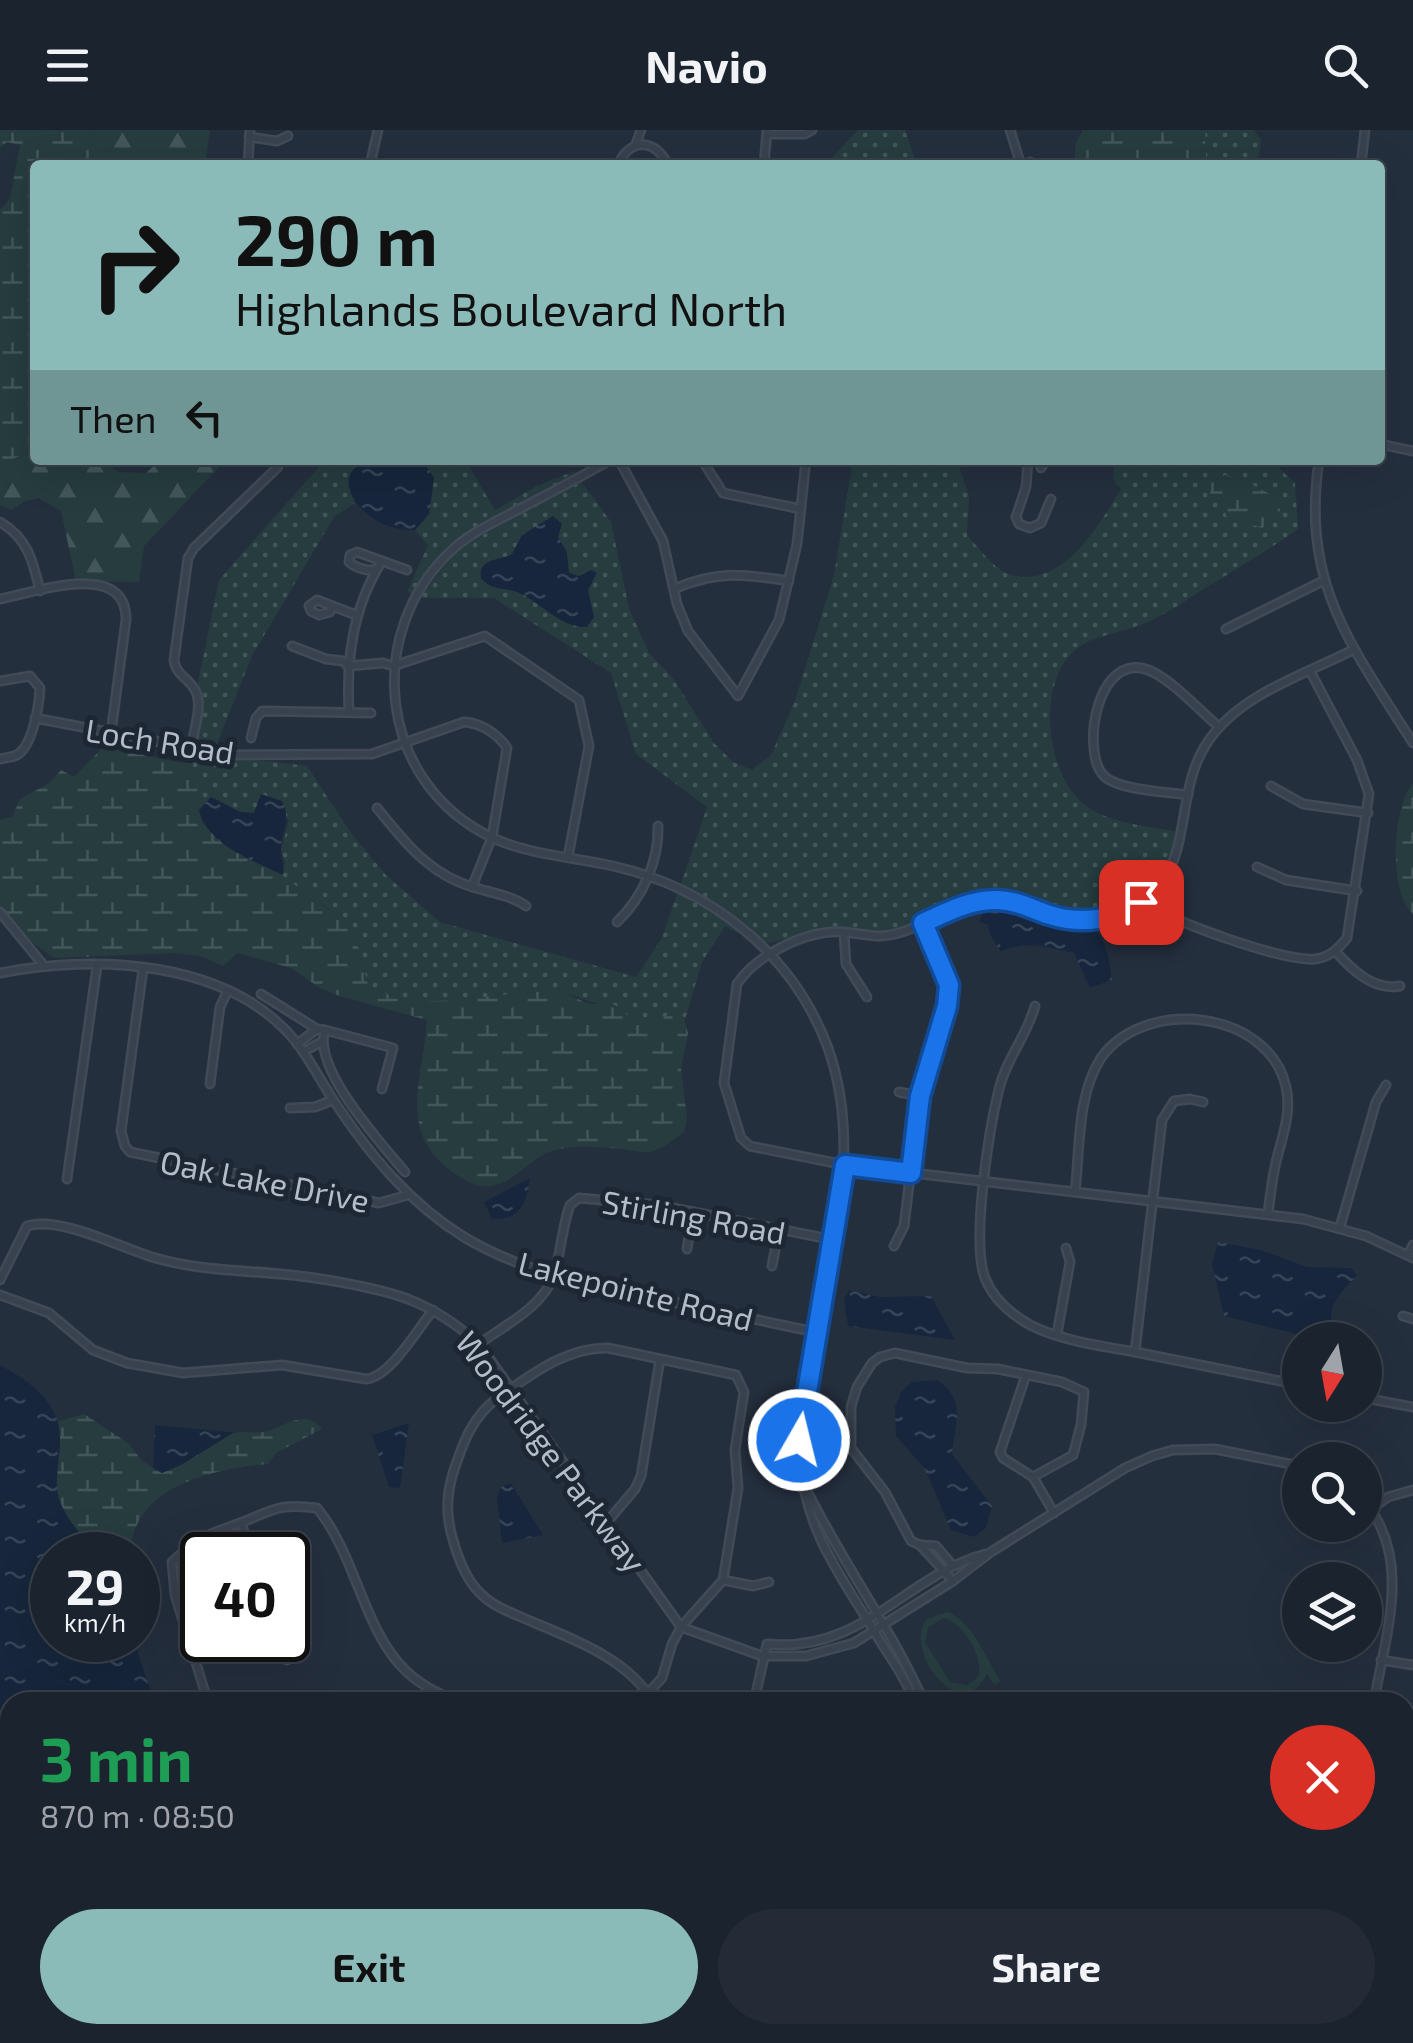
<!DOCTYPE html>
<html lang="en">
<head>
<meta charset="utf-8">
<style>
  body { margin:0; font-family:"Exo 2",sans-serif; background:#242b36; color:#f1f3f6; height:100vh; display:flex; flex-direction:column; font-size:38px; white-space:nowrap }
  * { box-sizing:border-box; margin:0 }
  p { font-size:32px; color:#a0a4aa }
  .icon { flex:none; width:55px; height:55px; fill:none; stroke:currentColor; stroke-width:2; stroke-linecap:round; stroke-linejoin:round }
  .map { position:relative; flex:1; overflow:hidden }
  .sheet { position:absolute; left:0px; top:1562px; width:1415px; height:352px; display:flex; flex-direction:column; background:#1b232e; border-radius:30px 30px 0 0; box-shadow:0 10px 40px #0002,0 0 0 2px #39404a }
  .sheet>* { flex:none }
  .guide { position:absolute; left:30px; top:30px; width:1355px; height:305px; border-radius:10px; box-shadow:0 10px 40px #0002,0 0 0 2px #39404a; background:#8bbbb9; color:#111; overflow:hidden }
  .needle { width:65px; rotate:191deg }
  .fabs { position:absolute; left:1282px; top:1192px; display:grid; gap:20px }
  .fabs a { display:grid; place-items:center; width:100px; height:100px; border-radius:50%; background:#1b232e; box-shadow:0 10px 40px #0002,0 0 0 2px #39404a; font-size:50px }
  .speed { position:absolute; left:30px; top:1402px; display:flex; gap:20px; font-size:50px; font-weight:700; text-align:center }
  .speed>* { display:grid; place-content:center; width:130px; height:130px; border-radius:50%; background:#1b232e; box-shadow:0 10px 40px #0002,0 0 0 2px #39404a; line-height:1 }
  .speed small { font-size:25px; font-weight:400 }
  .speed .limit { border:5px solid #111; border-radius:15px; background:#fff; color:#111 }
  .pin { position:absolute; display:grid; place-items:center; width:85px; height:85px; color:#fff; margin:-42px; border-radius:20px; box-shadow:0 5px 15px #0006 }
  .me { position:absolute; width:110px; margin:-55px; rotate:8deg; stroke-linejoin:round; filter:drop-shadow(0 0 8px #0008) }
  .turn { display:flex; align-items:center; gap:35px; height:210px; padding:0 40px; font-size:45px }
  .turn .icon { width:130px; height:130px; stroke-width:2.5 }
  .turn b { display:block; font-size:70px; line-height:85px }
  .then { display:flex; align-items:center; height:95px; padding:0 40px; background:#0003; gap:20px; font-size:38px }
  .round { display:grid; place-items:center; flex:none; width:105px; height:105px; border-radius:52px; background:#242b36 }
  .headline { display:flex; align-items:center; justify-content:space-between; height:170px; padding:0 40px }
  h1 { font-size:60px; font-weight:700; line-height:75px; color:#1e9e55 }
  .primary-button { display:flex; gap:20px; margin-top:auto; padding:20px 40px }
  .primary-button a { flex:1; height:115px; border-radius:60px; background:#8bbbb9; color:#111; font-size:40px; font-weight:700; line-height:115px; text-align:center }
  .primary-button a+a { background:#242b36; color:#f1f3f6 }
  header { display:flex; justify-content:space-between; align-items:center; height:130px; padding:0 40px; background:#1b232e; font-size:45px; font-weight:700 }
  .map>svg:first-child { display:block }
  .grass { fill:url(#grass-dots) }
  .forest { fill:url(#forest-firs) }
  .wetland { fill:url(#wetland-marsh) }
  .pitch { fill:#263c3f; fill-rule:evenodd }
  .water { fill:url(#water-ripples) }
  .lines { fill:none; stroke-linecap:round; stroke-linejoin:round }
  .minor-casing { stroke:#414a57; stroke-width:11 }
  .minor { stroke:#38414e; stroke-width:6 }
  .route-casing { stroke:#114b97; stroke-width:25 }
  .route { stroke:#1a73e8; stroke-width:18 }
  .labels { text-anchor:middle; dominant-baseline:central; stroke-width:10; stroke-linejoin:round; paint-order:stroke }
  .street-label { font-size:32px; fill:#b4bcc9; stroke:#1d2633 }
</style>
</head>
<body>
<header><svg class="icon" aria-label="menu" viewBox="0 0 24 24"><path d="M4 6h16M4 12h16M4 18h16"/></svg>Navio<svg class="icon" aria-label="search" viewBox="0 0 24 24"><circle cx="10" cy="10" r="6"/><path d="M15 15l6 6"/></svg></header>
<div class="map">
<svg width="1413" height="1913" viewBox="0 0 1413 1913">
  <defs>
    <pattern id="grass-dots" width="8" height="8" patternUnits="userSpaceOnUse" patternTransform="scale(2.5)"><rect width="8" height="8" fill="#263c3f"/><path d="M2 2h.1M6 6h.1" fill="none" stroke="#435659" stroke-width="1.8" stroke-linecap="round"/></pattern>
    <pattern id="forest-firs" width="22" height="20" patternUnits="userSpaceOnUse" patternTransform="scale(2.5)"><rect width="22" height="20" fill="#263c3f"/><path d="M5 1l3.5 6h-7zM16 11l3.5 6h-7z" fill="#435659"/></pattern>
    <pattern id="wetland-marsh" width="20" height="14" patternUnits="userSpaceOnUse" patternTransform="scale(2.5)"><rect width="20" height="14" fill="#263c3f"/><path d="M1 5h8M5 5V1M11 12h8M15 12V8" fill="none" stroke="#435659"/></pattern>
    <pattern id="water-ripples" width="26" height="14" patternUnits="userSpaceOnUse" patternTransform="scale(2.5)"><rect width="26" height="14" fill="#17263c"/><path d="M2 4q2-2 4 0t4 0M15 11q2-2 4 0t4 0" fill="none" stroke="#364457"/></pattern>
  </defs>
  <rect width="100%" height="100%" fill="#242f3e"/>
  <g class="grass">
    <path d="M 858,0 L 905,0 L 917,35 L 825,35 Z"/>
    <path d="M 1205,0 L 1254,0 L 1261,10 L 1258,35 L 1206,35 Z"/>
    <path d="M 325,330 L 373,330 L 363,332 L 350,354 L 355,373 L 334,387 L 252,526 L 217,614 L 226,621 L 195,616 L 201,575 L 197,557 L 219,450 Z"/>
    <path d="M 422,330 L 460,330 L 467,333 L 495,380 L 537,356 L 574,341 L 577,345 C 508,385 459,394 413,465 L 407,462 L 428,415 L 415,400 L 429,384 L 434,348 Z"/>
    <path d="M 853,330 L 957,330 L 969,367 L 967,405 C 980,419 996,443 1015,446 C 1066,455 1099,394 1121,359 L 1113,349 L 1115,330 L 1271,330 L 1295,353 L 1298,399 C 1267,421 1235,440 1202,460 C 1185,471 1168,483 1150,491 C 1132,500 1100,505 1085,513 C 1034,541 1043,643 1085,675 C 1110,694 1149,696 1179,702 C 1167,754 1126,794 1069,786 C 1037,781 1013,762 979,768 C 949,773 923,794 893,801 C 870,806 847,797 824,798 C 803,800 785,811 765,814 L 720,775 L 681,754 L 707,677 L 636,624 L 611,543 L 494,468 L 419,468 L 459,418 L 581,351 L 611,392 L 629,478 L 649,523 L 672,547 L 714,613 L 733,632 L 752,640 L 771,625 L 795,571 L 834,445 Z"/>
    <path d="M 184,621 C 225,629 266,630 307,636 L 351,703 L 386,745 L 440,792 L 636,847 L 662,808 L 678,761 L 716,782 L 751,810 L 725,796 L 702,832 L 684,893 L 682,888 L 640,896 L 609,873 C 586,875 577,863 557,862 C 497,859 422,889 368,855 L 357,812 L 328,778 L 282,748 L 280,744 L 285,733 L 281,720 L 289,690 L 259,673 L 254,683 L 240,682 L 211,667 L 199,680 L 196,649 L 182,632 Z"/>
  </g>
  <g class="forest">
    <path d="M 89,0 L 210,0 L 205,35 L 124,35 Z"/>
    <path d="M 35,320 L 35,330 L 102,330 L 118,342 L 146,343 L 160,330 L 226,330 L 144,416 L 139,452 L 76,451 L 61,381 L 39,368 L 23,372 L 12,380 L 0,375 L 0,334 Z"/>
    <path d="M 1159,1905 L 1307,1905 L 1306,1913 L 1159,1913 Z"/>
  </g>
  <g class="wetland">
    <path d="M 0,0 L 89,0 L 124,35 L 35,35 L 35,320 L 0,334 L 0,80 L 10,68 L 20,15 L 7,12 L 0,18 Z"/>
    <path d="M 1083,0 L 1205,0 L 1206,35 L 1075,35 L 1075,15 Z"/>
    <path d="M 1225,345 L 1239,348 L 1280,369 L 1280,384 L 1262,398 L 1227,387 L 1218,367 L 1210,364 L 1211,352 Z"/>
    <path d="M 103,617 L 183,633 L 196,649 L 202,692 L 218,708 L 244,727 L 280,744 L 339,787 L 357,812 L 368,855 C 422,889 498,858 558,862 C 568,863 577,869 587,873 C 594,875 602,872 609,873 C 622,876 629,889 640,896 L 659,893 L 671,881 L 683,888 L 688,903 L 681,939 L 687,988 L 684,1002 C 675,1009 662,1019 651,1022 C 644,1023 630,1020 621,1019 C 602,1017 578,1015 559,1019 C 532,1024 518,1051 492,1056 C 477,1059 462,1049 450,1040 C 396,999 424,946 427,890 L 339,866 L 320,858 L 291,838 L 238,823 L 223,836 L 200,826 L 176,823 L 54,828 L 26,808 L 0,776 L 0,690 L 13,686 L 19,670 L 49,653 L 61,640 L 74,647 Z"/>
    <path d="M 1413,653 L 1413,784 C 1388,763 1392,677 1413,653 Z"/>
    <path d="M 84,1284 L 128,1313 L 142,1331 L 162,1343 C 187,1333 209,1310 232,1303 C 242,1300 254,1304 264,1302 C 285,1297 305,1277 322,1299 L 276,1323 L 268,1334 C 217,1339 142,1353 131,1413 L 108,1416 L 109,1425 L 87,1425 L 63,1408 L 52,1335 L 56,1292 Z"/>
  </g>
  <path class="pitch" d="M 947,1482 C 972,1490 987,1530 1001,1552 L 994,1555 L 987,1544 C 961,1598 902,1520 927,1489 ZM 944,1488 C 963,1493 985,1528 978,1547 L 967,1555 L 950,1552 L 925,1512 L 928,1497 Z"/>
  <g class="water">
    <path d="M 373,330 L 422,330 L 434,348 L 429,384 L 415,400 C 362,403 320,340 373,330 Z"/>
    <path d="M 553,386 L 562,394 L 558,407 L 567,422 L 569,443 L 579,446 L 591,440 L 597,443 L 588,460 L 594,487 L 587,497 C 560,498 541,472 517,462 C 503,457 491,461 481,448 C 478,428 499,431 512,424 L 522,405 Z"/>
    <path d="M 261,664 L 282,671 C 293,696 280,697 281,720 C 281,730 285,734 283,745 C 254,731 207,715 199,680 L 211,667 L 240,682 L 254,683 Z"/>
    <path d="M 1001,776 C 1031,786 1056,800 1089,795 C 1107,808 1109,828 1112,850 L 1090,858 L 1074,823 C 1047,818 1025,809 1001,822 L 990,805 L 988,795 L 979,792 L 986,778 Z"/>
    <path d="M 530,1048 C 527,1072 520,1091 492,1089 L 484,1072 Z"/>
    <path d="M 1218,1112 L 1261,1120 L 1307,1137 L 1351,1138 L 1357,1146 C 1335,1168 1325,1179 1335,1210 L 1321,1210 L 1224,1186 L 1212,1134 Z"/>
    <path d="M 849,1160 L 880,1167 L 931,1166 L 955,1210 L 848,1196 L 844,1169 Z"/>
    <path d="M 0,1235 C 31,1252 61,1273 60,1310 C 60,1326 56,1342 57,1358 C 59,1383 83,1406 97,1425 L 52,1425 L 52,1510 L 134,1510 L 154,1572 L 10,1572 L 10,1905 L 491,1905 L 495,1913 L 0,1913 Z"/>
    <path d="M 937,1250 C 967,1269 955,1294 952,1324 L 992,1376 L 986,1398 L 974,1407 L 951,1400 L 925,1339 L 896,1306 L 895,1277 L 901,1262 L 912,1252 Z"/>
    <path d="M 409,1293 L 400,1358 L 389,1357 L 372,1305 Z"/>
    <path d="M 155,1295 L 239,1303 L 233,1303 L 181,1335 L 162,1343 L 153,1338 Z"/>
    <path d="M 511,1353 L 543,1405 L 502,1413 L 497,1367 L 501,1357 Z"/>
  </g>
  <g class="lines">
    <g class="minor-casing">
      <g id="minor">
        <path d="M 1010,0 L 1021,35"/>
        <path d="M 767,4 L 805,4 L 812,0"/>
        <path d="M 249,7 L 277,11 L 288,6"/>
        <path d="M 636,14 L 641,0"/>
        <path d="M 1030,32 L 1031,35"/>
        <path d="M 248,35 L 250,0"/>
        <path d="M 370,35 L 378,0"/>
        <path d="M 618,35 C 630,7 656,9 668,35"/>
        <path d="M 764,35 L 767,1"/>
        <path d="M 1361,35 L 1365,0"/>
        <path d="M 1380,314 L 1413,321"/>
        <path d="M 610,330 C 581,347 552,362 523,377 C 499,390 473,401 453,419 C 362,502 378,654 493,708 C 530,725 573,727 613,736 C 710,758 793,823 828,918 C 866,1025 826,1135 809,1241 C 804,1271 797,1301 800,1331 C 806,1401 839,1443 874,1501 C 888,1525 905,1546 914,1572"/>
        <path d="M 619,330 L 663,411 L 677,474 L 688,501 L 738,566 L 779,490 L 797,414 L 806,330"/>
        <path d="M 702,330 L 723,363 L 801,379"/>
        <path d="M 1028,330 L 1026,357 L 1016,387 L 1019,394 L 1030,398 L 1041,393 L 1051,369"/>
        <path d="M 1319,330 C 1301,453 1350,514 1413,613"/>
        <path d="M 1041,338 L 1046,330"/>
        <path d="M 0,392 C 28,408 33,432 40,461"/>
        <path d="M 377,439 C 368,442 356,438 349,432 L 350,425 L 357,422 L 407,440"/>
        <path d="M 674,459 C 718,440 743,444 789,451"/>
        <path d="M 0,469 C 36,462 127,429 126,490 L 111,603"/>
        <path d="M 332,478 L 330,482 L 319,485 L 311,481 L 309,476 L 317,470 L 356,485"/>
        <path d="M 1226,499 L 1323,451"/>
        <path d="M 292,516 L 326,529 L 343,531 L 348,536 L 383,533 L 393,536 L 485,506 L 579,570 L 589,616 L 568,727"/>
        <path d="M 1353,520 C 1303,545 1238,565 1207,613 C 1169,670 1201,751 1122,783 C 1066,805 1045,770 996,770 C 959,769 930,795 895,804 C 877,809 861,803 842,802 C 807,800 757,824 737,854 L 724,953 L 741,1008 L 750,1016 L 845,1035 L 1303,1089 L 1366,1106 L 1413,1128"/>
        <path d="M 0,551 L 30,546 L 40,558 C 39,576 33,615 17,625 C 13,627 5,628 0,629"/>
        <path d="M 349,582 C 346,528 353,477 382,431"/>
        <path d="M 35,588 L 228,625 L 372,624 L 464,592 C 481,593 498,604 507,618 L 492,707 L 472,757"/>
        <path d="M 251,608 L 256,588 L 262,581 L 371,583"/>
        <path d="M 191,619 C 193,603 203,576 196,562 C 190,548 176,546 174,530 L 188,428 L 194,418 L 278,337"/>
        <path d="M 1271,656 L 1303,674 L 1368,683"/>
        <path d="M 1188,665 C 1168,662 1118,660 1104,646 C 1080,622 1097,515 1153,542 C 1176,554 1199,580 1219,597"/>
        <path d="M 377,678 C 401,707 423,737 459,752 C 481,762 508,763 526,776"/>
        <path d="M 1257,737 L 1286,750 L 1357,761"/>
        <path d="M 1141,772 C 1169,790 1283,832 1315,829 C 1330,827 1338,819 1347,808 L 1369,664 L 1357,630 L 1310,541"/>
        <path d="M 0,782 L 44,836"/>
        <path d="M 617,792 C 643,767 659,731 658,696"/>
        <path d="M 844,802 L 846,834 L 867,867"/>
        <path d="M 1336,822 C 1352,840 1374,861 1400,856"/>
        <path d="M 143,839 L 121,1001 L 125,1016 L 130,1022 L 379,1073 L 408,1065"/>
        <path d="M 0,843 C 97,824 231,830 297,913 C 311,931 321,952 334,971 C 370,1025 409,1073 464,1107 C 524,1143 591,1155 659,1169 C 711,1180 763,1191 815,1202"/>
        <path d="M 261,864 L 317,899 L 325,900 C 312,938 380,1012 405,1042"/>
        <path d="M 1035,876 C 1027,906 1006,929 999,959 C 989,1000 971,1111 985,1148 C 994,1171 1012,1185 1032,1196 C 1063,1211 1102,1216 1135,1222 C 1190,1233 1245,1244 1300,1255"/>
        <path d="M 325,900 L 393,918 L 382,959"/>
        <path d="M 297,914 L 317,899"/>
        <path d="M 303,922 L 321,912"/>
        <path d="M 210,954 L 220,877 L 228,860"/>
        <path d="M 899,962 L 920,966"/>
        <path d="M 290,978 L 315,977 L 333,970"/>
        <path d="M 67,1049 L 97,836"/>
        <path d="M 1075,1062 C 1080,1020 1077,964 1101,928 C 1145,866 1269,880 1286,957 C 1292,983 1282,1007 1276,1032 C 1272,1049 1270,1067 1268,1084"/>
        <path d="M 1340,1097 L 1376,972 L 1386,955"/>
        <path d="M 894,1116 L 904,1096 L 920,966 L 947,875 L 948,849 L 923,793"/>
        <path d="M 687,1119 L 693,1082"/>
        <path d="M 1408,1125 L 1413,1115"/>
        <path d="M 772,1136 L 779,1100"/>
        <path d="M 0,1150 L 27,1096 C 61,1086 119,1117 152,1127 C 195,1140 237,1140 281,1144 C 316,1147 375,1157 408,1169 C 436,1180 456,1194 479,1214 L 681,1497 L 762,1526 L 806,1526 L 854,1513 L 953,1451 L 991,1422 L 1125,1338 L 1152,1326 L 1173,1320 L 1215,1319 L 1300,1336"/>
        <path d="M 0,1165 L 49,1183 L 93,1220 L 127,1233 L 183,1243 L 282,1235 L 366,1249 C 390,1247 417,1200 433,1180"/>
        <path d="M 1403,1186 L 1413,1189"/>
        <path d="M 1057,1204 L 1070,1132 L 1066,1118"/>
        <path d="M 479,1214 C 505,1195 543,1177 554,1145 C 561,1122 562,1097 570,1075 L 579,1068 L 658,1075 L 834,1110"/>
        <path d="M 1135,1222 L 1162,990 L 1174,971 L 1190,969 L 1203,972"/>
        <path d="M 1026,1245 L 1000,1322 L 1003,1328 L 1033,1347 L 1054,1383"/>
        <path d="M 1365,1268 L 1413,1277"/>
        <path d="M 806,1359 C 842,1432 891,1498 924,1572"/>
        <path d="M 1365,1372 C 1413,1430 1385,1506 1374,1572"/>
        <path d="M 1371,1379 L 1388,1367 L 1413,1360"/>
        <path d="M 608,1391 L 635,1359 L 641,1346 L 660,1229"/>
        <path d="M 241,1393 L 252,1425"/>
        <path d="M 920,1415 L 911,1411 L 885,1362 L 851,1318 L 851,1277 L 857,1257 L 872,1233 L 880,1227 L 895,1223 L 967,1238 L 998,1239 L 1062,1252 L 1084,1262 L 1081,1295 L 1073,1325 L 1033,1347"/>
        <path d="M 723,1450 L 753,1456 L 769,1452"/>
        <path d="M 953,1451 L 920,1415 L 936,1416 L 953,1436"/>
        <path d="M 281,1510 L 287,1530"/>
        <path d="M 1381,1530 L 1413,1535"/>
        <path d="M 648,1563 L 662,1548 L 672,1514 L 681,1497 L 723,1450 L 738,1358 L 735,1320 L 744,1262 L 736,1245 L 608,1218 C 567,1217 532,1244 499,1267 C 472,1286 463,1313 453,1343 C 446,1367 446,1387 453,1410 C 458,1428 467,1451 481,1464 C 494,1477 512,1483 528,1490 C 572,1509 628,1528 653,1572"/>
        <path d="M 208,1572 L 175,1465 L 172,1432 C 201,1405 205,1406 240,1393 C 274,1380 278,1373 317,1378 C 356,1425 363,1499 405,1540 C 420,1555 439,1564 458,1572"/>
        <path d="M 754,1572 L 767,1514 C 861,1524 904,1447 985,1424"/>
        <path d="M 1413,1608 L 1413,1621"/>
        <path d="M 910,1905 L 912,1913"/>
        <path d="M 922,1905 L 924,1913"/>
        <path d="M 969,1905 L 971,1913"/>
        <path d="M 598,1913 L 599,1905"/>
        <path d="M 696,1913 L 698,1905"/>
        <path d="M 792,1913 L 792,1905"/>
        <path d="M 1061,1913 L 1063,1905"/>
        <path d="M 1352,1913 L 1358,1907 L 1392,1910"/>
      </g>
    </g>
    <use href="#minor" class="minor"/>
  </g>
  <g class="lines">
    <g class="route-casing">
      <path id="route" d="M 799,1310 L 845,1035 L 911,1043 L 920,966 L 947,876 L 949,855 L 923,793 C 947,782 971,769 998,770 C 1018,771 1032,779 1050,785 C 1081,795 1114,790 1141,772"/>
    </g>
    <use href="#route" class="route"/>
  </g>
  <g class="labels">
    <g class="street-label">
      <text transform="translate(160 610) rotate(9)">Loch Road</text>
      <text transform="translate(265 1050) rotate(11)">Oak Lake Drive</text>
      <text transform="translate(694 1086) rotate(10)">Stirling Road</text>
      <text transform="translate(636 1160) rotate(14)">Lakepointe Road</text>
      <text transform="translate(552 1321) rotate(53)">Woodridge Parkway</text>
    </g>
  </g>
</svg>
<div class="fabs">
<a><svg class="needle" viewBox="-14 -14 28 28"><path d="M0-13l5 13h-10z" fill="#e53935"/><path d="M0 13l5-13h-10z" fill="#a0a4aa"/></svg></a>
<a><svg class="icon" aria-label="search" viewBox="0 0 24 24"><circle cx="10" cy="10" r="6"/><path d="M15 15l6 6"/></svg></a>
<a><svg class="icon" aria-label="layers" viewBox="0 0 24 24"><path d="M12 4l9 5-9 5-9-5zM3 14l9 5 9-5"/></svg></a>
</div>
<div class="speed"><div>29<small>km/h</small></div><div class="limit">40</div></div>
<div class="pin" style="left:1141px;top:772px;background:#d93025"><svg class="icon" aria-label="arrive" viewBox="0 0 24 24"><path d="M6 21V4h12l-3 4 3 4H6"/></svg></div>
<svg class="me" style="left:799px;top:1310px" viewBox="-20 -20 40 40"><circle r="17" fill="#1a73e8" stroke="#fff" stroke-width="3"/><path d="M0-11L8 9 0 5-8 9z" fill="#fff"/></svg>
<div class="guide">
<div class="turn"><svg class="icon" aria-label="right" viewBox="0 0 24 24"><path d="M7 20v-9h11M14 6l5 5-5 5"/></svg><div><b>290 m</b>Highlands Boulevard North</div></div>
<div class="then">Then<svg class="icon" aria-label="left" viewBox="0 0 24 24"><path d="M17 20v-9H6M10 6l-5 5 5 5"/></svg></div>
</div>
<section class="sheet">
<div class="headline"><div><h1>3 min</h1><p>870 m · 08:50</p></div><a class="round" style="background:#d93025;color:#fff"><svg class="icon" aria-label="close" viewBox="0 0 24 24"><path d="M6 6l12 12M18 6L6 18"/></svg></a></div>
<div class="primary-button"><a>Exit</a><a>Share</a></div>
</section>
</div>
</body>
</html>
